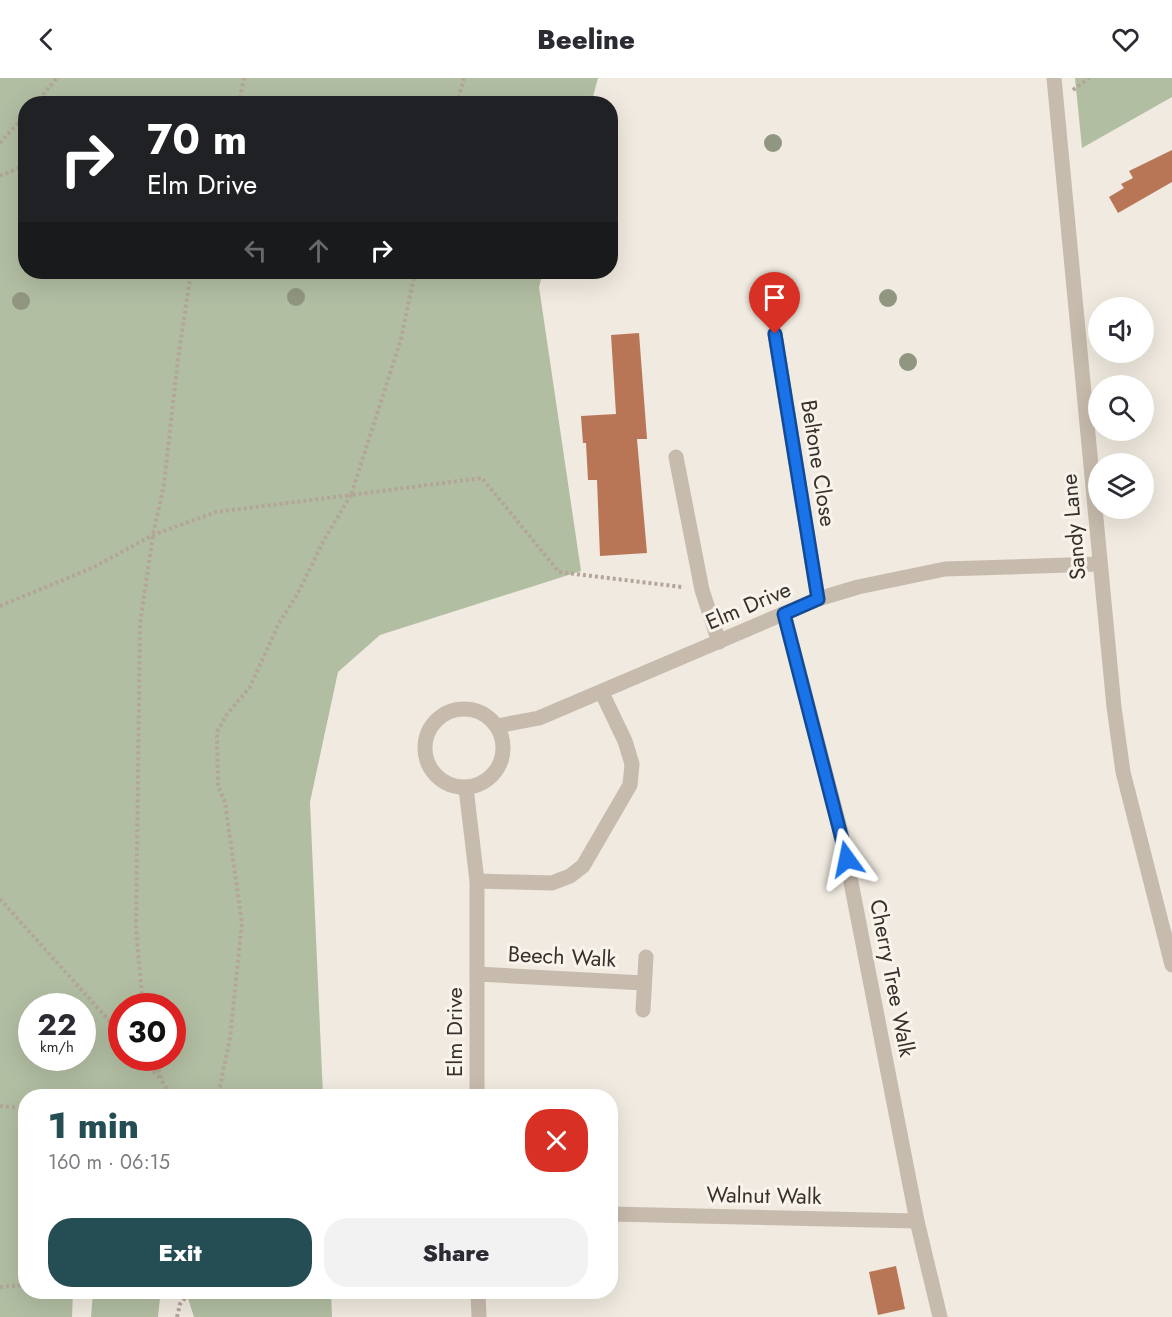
<!DOCTYPE html>
<html lang="en">
<head>
<meta charset="utf-8">
<style>
  body { margin:0; font-family:Jost,sans-serif; background:#f2f2f3; color:#2b2b33; height:100vh; display:flex; flex-direction:column; font-size:22px; white-space:nowrap }
  * { box-sizing:border-box; margin:0 }
  p { font-size:20px; color:#7c7c81 }
  .icon { flex:none; width:33px; height:33px; fill:none; stroke:currentColor; stroke-width:2; stroke-linecap:round; stroke-linejoin:round }
  .map { position:relative; flex:1; overflow:hidden }
  .sheet { position:absolute; left:18px; top:1011px; width:600px; height:210px; display:flex; flex-direction:column; background:#fff; border-radius:24px; box-shadow:0 6px 24px #0002 }
  .sheet>* { flex:none }
  .top-card { position:absolute; left:18px; top:18px; width:600px; height:183px; border-radius:24px; box-shadow:0 6px 24px #0002; background:#202124; color:#fff; overflow:hidden }
  .controls { position:absolute; left:1088px; top:219px; display:grid; gap:12px }
  .controls a { display:grid; place-items:center; width:66px; height:66px; border-radius:50%; background:#fff; box-shadow:0 6px 24px #0002; font-size:30px }
  .speed { position:absolute; left:18px; top:915px; display:flex; gap:12px; font-size:30px; font-weight:700; text-align:center }
  .speed>* { display:grid; place-content:center; width:78px; height:78px; border-radius:50%; background:#fff; box-shadow:0 6px 24px #0002; line-height:1 }
  .speed small { font-size:15px; font-weight:400 }
  .speed .limit { border:9px solid #d22; background:#fff; color:#111 }
  .pin { position:absolute; display:grid; place-items:center; width:51px; height:51px; color:#fff; margin:-62px -26px; border-radius:50% 50% 50% 0; rotate:-45deg; box-shadow:0 0 6px #0007 }
  .pin .icon { rotate:45deg }
  .me { position:absolute; width:66px; margin:-33px; rotate:348deg; stroke-linejoin:round; filter:drop-shadow(0 0 4px #0008) }
  .turn { display:flex; align-items:center; gap:21px; height:126px; padding:0 30px; font-size:27px }
  .turn .icon { width:78px; height:78px; stroke-width:2.5 }
  .turn b { display:block; font-size:42px; line-height:51px }
  .lanes { display:flex; align-items:center; height:57px; padding:0 30px; background:#0003; justify-content:center; gap:30px; direction:ltr }
  .lanes .off { opacity:.35 }
  .round { display:grid; place-items:center; flex:none; width:63px; height:63px; border-radius:24px; background:#f2f2f3 }
  .summary { display:flex; align-items:center; justify-content:space-between; height:102px; padding:0 30px }
  h1 { font-size:36px; font-weight:800; line-height:45px; color:#254d54 }
  .button { display:flex; gap:12px; margin-top:auto; padding:12px 30px }
  .button a { flex:1; height:69px; border-radius:24px; background:#254d54; color:#fff; font-size:24px; font-weight:800; line-height:69px; text-align:center }
  .button a+a { background:#f2f2f3; color:#2b2b33 }
  header { display:flex; justify-content:space-between; align-items:center; height:78px; padding:0 30px; background:#fff; font-size:27px; font-weight:800 }
  .map>svg:first-child { display:block }
  .green { fill:#b2bea2; fill-rule:evenodd }
  .building { fill:#b87656 }
  .lines { fill:none; stroke-linecap:round; stroke-linejoin:round }
  .path { stroke:#b3a698; stroke-width:4; stroke-dasharray:3 3; stroke-linecap:butt }
  .minor { stroke:#c7bbad; stroke-width:15 }
  .tree { fill:#919680 }
  .route-casing { stroke:#114b97; stroke-width:15 }
  .route { stroke:#1a73e8; stroke-width:10 }
  .labels { text-anchor:middle; dominant-baseline:central; stroke-width:6; stroke-linejoin:round; paint-order:stroke }
  .street-label { font-size:22px; fill:#37302b; stroke:#f8f4ec }
</style>
</head>
<body>
<header><svg class="icon" aria-label="back" viewBox="0 0 24 24"><path d="M15 5l-7 7 7 7"/></svg>Beeline<svg class="icon" aria-label="heart" viewBox="0 0 24 24"><path d="M12 20l-8-8c-3-5 5-10 8-4 3-6 11-1 8 4z"/></svg></header>
<div class="map">
<svg width="1172" height="1239" viewBox="0 0 1172 1239">
  <rect width="100%" height="100%" fill="#f0eae0"/>
  <g class="green">
    <path d="M 0,0 L 598,0 L 591,26 L 26,26 L 26,194 L 543,194 L 539,209 L 581,493 L 380,557 L 338,594 L 310,724 L 323,1018 L 26,1018 L 26,1214 L 73,1214 L 72,1239 L 0,1239 ZM 82,928 L 82,980 L 32,980 L 32,928 ZM 172,928 L 172,980 L 122,980 L 122,928 Z"/>
    <path d="M 1075,0 L 1172,0 L 1172,19 L 1082,70 Z"/>
    <path d="M 93,1214 L 160,1220 L 158,1239 L 91,1239 Z"/>
    <path d="M 186,1214 L 331,1214 L 332,1239 L 194,1239 Z"/>
  </g>
  <g class="building">
    <path d="M 1172,72 L 1172,104 L 1118,135 L 1109,119 L 1124,110 L 1121,106 L 1133,100 L 1129,93 Z"/>
    <path d="M 639,255 L 647,361 L 637,361 L 647,475 L 600,478 L 597,402 L 588,402 L 586,365 L 583,365 L 581,338 L 616,336 L 611,257 Z"/>
    <path d="M 896,1188 L 905,1231 L 878,1237 L 869,1194 Z"/>
  </g>
  <g class="lines">
    <g class="path">
      <path d="M 1073,12 L 1089,0"/>
      <path d="M 35,26 L 57,0"/>
      <path d="M 239,26 L 244,0"/>
      <path d="M 457,26 L 464,0"/>
      <path d="M 0,65 L 26,36"/>
      <path d="M 0,98 L 26,87"/>
      <path d="M 415,194 L 401,261 L 351,417 L 482,400 L 559,494 L 682,509"/>
      <path d="M 0,528 L 92,490 L 153,457 L 216,434 L 351,417 L 324,462 L 297,517 L 279,545 L 250,609 L 227,636 L 217,654 L 218,708 L 225,724 L 242,845 L 230,960 L 218,1018"/>
      <path d="M 0,821 L 122,957"/>
      <path d="M 143,928 L 136,851 L 140,546 L 153,457 L 164,406 L 178,281 L 191,194"/>
      <path d="M 141,980 L 161,1001"/>
      <path d="M 155,980 L 162,1003 L 171,1018"/>
      <path d="M 0,1028 L 26,1030"/>
      <path d="M 0,1209 L 26,1207"/>
      <path d="M 177,1239 L 180,1226 L 190,1214"/>
    </g>
    <g class="minor">
      <path d="M 1054,0 L 1114,629 L 1123,694 L 1172,887"/>
      <path d="M 775,256 L 818,521"/>
      <path d="M 676,379 L 702,512 L 719,564"/>
      <path d="M 784,536 L 842,758 L 917,1143 L 940,1239"/>
      <circle cx="464" cy="670" r="39"/>
      <path d="M 497,648 L 539,640 L 818,521 L 858,509 L 945,491 L 1099,486"/>
      <path d="M 466,710 L 477,803 L 477,1018"/>
      <path d="M 477,803 L 552,805 L 570,798 L 583,788 L 630,707 L 632,686 L 625,663 L 602,615"/>
      <path d="M 477,896 L 644,905"/>
      <path d="M 643,932 L 646,879"/>
      <path d="M 610,1136 L 917,1143"/>
      <path d="M 478,1214 L 479,1239"/>
    </g>
  </g>
  <g class="tree">
    <circle cx="773" cy="65" r="9"/>
    <circle cx="296" cy="219" r="9"/>
    <circle cx="888" cy="220" r="9"/>
    <circle cx="21" cy="223" r="9"/>
    <circle cx="908" cy="284" r="9"/>
  </g>
  <g class="lines">
    <g class="route-casing">
      <path id="route" d="M 775,256 L 818,521 L 784,536 L 847,781"/>
    </g>
    <use href="#route" class="route"/>
  </g>
  <g class="labels">
    <g class="street-label">
      <text transform="translate(819 385) rotate(81)">Beltone Close</text>
      <text transform="translate(1073 449) rotate(-95)">Sandy Lane</text>
      <text transform="translate(748 527) rotate(-23)">Elm Drive</text>
      <text transform="translate(562 878) rotate(3)">Beech Walk</text>
      <text transform="translate(893 900) rotate(79)">Cherry Tree Walk</text>
      <text transform="translate(454 954) rotate(-90)">Elm Drive</text>
      <text transform="translate(764 1117) rotate(1)">Walnut Walk</text>
    </g>
  </g>
</svg>
<div class="controls">
<a><svg class="icon" aria-label="sound" viewBox="0 0 24 24"><path d="M4 9h4l5-4v14l-5-4H4zM17 9q2 3 0 6"/></svg></a>
<a><svg class="icon" aria-label="search" viewBox="0 0 24 24"><circle cx="10" cy="10" r="6"/><path d="M15 15l6 6"/></svg></a>
<a><svg class="icon" aria-label="layers" viewBox="0 0 24 24"><path d="M12 4l9 5-9 5-9-5zM3 14l9 5 9-5"/></svg></a>
</div>
<div class="speed"><div>22<small>km/h</small></div><div class="limit">30</div></div>
<div class="pin" style="left:775px;top:256px;background:#d93025"><svg class="icon" aria-label="arrive" viewBox="0 0 24 24"><path d="M6 21V4h12l-3 4 3 4H6"/></svg></div>
<svg class="me" style="left:847px;top:781px" viewBox="-20 -20 40 40"><path d="M0-17L14 15 0 8-14 15z" fill="#1a73e8" stroke="#fff" stroke-width="4"/></svg>
<div class="top-card">
<div class="turn"><svg class="icon" aria-label="right" viewBox="0 0 24 24"><path d="M7 20v-9h11M14 6l5 5-5 5"/></svg><div><b>70 m</b>Elm Drive</div></div>
<div class="lanes"><svg class="icon off" aria-label="left" viewBox="0 0 24 24"><path d="M17 20v-9H6M10 6l-5 5 5 5"/></svg><svg class="icon off" aria-label="ahead" viewBox="0 0 24 24"><path d="M12 20V5M6 11l6-6 6 6"/></svg><svg class="icon" aria-label="right" viewBox="0 0 24 24"><path d="M7 20v-9h11M14 6l5 5-5 5"/></svg></div>
</div>
<section class="sheet">
<div class="summary"><div><h1>1 min</h1><p>160 m · 06:15</p></div><a class="round" style="background:#d93025;color:#fff"><svg class="icon" aria-label="close" viewBox="0 0 24 24"><path d="M6 6l12 12M18 6L6 18"/></svg></a></div>
<div class="button"><a>Exit</a><a>Share</a></div>
</section>
</div>
</body>
</html>
